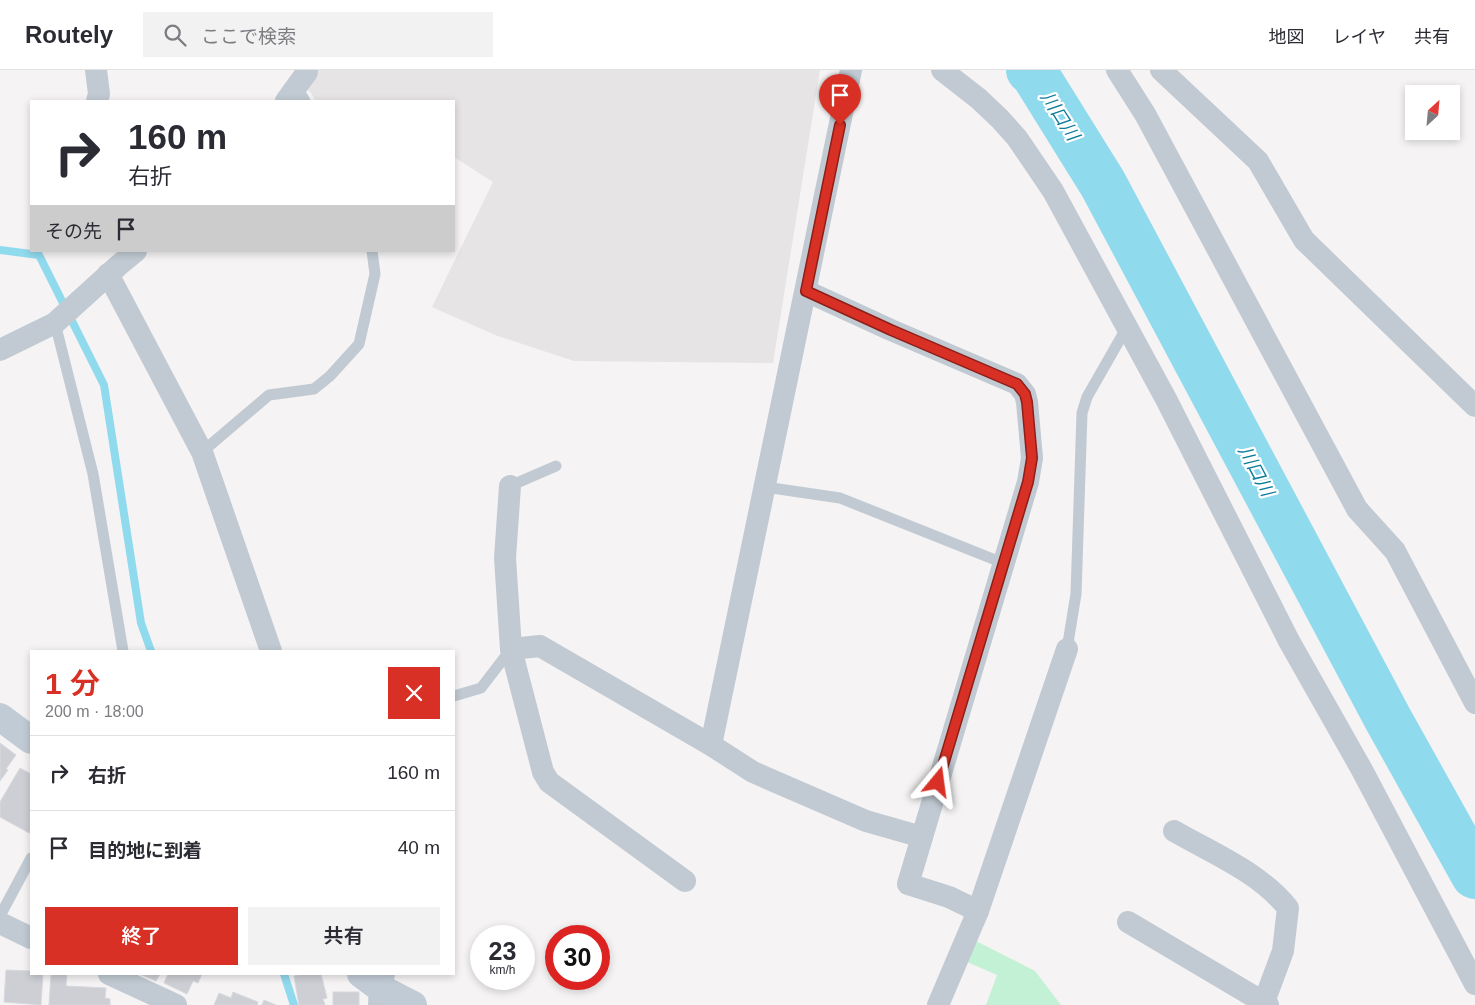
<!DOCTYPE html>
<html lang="ja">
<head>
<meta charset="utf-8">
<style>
  body { margin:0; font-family:Helvetica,"Noto Sans JP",sans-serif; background:#f2f2f3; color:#2b2b33; height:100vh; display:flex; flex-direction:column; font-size:19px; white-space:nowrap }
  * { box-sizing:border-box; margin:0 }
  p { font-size:16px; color:#7c7c81 }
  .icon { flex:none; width:28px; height:28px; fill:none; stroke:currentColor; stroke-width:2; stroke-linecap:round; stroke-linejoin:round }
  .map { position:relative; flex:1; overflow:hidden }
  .details { position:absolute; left:30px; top:580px; width:425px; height:325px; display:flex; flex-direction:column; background:#fff; border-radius:0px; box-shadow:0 2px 8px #0003 }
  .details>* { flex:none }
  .hud { position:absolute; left:30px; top:30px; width:425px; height:152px; border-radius:0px; box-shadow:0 2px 8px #0003; background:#fff; color:#2b2b33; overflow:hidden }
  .needle { width:32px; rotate:26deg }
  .fabs { position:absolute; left:1405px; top:15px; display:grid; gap:10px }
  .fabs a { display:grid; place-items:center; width:55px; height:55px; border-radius:0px; background:#fff; box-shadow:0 2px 8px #0003; font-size:25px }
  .speed { position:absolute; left:470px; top:855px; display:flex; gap:10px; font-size:25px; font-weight:700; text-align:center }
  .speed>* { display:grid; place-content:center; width:65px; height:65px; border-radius:50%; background:#fff; box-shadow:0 2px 8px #0003; line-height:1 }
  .speed small { font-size:12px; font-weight:400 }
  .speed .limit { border:8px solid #d22; background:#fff; color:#111 }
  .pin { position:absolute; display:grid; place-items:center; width:42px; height:42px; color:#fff; margin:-51px -21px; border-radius:50% 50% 50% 0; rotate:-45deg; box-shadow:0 0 5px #0007 }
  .pin .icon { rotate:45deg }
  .me { position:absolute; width:55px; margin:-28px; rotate:16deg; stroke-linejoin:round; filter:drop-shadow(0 0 4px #0008) }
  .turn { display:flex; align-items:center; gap:18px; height:105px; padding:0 15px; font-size:22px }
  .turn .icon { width:65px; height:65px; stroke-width:2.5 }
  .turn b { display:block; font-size:35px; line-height:42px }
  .then { display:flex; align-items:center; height:48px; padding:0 15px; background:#0003; gap:10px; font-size:19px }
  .round { display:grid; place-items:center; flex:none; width:52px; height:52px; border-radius:0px; background:#f2f2f3 }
  .head { display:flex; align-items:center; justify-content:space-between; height:85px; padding:0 15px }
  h1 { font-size:30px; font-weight:600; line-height:38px; color:#d93025 }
  .action { display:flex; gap:10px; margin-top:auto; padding:10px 15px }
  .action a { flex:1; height:58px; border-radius:0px; background:#d93025; color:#fff; font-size:20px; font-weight:600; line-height:58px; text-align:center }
  .action a+a { background:#f2f2f3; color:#2b2b33 }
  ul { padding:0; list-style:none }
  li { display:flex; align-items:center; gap:15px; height:75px; padding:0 15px; border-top:1px solid #e1e1e2 }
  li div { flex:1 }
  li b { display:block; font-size:19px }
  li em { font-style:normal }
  header { display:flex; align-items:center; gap:30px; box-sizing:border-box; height:70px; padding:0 25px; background:#fff; border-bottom:1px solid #e1e1e2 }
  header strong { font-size:24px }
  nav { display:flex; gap:28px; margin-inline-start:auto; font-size:18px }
  .search { width:350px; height:45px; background:#f2f2f3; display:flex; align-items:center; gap:12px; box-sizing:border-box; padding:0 18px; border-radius:0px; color:#7c7c81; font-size:19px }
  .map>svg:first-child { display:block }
  .education { fill:#e6e4e5 }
  .green { fill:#c3f1d5 }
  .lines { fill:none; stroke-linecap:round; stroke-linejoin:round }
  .stream { stroke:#90daee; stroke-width:8 }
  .river { stroke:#90daee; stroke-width:48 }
  .building { fill:#cdcfd5; stroke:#d7d9de }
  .lane { stroke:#c1cad2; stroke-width:11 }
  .street { stroke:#c1cad2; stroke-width:22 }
  .secondary { stroke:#c1cbd6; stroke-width:28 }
  .route-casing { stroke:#8d1f18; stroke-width:12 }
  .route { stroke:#d93025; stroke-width:9 }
  .labels { text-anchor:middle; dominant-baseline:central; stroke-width:4.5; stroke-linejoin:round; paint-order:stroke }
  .water-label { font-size:18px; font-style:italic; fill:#0c7c9b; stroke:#fff }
</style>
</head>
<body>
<header>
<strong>Routely</strong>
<div class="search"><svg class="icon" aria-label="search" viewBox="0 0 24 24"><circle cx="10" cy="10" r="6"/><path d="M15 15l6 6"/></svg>ここで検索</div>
<nav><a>地図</a><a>レイヤ</a><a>共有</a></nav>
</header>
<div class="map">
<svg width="1475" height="935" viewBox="0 0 1475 935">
  <rect width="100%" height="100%" fill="#f5f3f3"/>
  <path class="education" d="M 295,0 L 820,0 L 773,293 L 574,291 L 495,265 L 432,237 L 493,112 L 454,87 L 454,31 L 316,31 Z"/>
  <path class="green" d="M 974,870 L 1035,901 L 1061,935 L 986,935 L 997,905 L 965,891 Z"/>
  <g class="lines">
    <g class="stream">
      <path d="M 0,180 L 39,185 L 104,315 L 141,553 L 151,581"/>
      <path d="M 284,904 L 294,935"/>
    </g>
    <path class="river" d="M 1030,0 L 1034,3 L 1103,114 L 1388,649 L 1475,805"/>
  </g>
  <g class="building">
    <path d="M 0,673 L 16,685 L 6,699 L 8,700 L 0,711 Z"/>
    <path d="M 20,698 L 31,704 L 31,759 L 29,763 L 0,747 L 0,732 Z"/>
    <path d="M 6,900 L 31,901 L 31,904 L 43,904 L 41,935 L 4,932 Z"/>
    <path d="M 51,904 L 67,904 L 66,916 L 106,918 L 105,928 L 110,929 L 110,935 L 49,935 Z"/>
    <path d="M 140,904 L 160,904 L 156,911 Z"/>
    <path d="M 168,904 L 202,904 L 198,913 L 193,911 L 187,924 L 164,913 Z"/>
    <path d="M 303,904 L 321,904 L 327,928 L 323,929 L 325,935 L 299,935 L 294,906 Z"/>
    <path d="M 233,922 L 258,932 L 257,935 L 214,935 L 219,923 L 231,928 Z"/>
    <rect x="333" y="922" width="26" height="13"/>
    <path d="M 264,930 L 276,935 L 262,935 Z"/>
  </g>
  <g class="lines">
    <g class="lane">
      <path d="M 297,18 L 305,31"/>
      <path d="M 55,253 L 93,404 L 123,581"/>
      <path d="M 202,382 L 269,325 L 314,319 L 330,306 L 359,274 L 375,204 L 372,181"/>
      <path d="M 510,416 L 556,396"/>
      <path d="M 765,417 L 840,428 L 1003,493"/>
      <path d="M 1067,579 L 1076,524 L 1082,343 L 1087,327 L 1127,257"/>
      <path d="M 454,626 L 481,618 L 511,579"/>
      <path d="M 0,846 L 31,788"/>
    </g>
    <g class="street">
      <path d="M 96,0 L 99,24 L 97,31"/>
      <path d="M 942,0 L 979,29 L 1000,49 L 1017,68 L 1053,121 L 1166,329 L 1289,571 L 1362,700 L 1475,914"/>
      <path d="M 1117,0 L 1145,44 L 1357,439 L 1395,481 L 1475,633"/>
      <path d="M 1161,0 L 1258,91 L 1304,170 L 1475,336"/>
      <path d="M 286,31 L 307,2"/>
      <path d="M 108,204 L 202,382 L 271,581"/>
      <path d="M 806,221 L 891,260 L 1017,314 L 1025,324 L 1027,332 L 1032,388 L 1028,412 L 908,814 L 949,827 L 978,841"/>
      <path d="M 0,280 L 55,253 L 119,195 L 136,181"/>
      <path d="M 510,416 L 505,488 L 511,579 L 543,702 L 549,712 L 685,811"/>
      <path d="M 511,579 L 540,576 L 711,675 L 753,702 L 866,751 L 922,767"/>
      <path d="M 711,675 L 851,0"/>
      <path d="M 1174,761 C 1214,784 1259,802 1288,838 L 1283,881 L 1264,932"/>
      <path d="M 1128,852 L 1268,935"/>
      <path d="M 0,853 L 31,868"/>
      <path d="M 109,904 L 176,935"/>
      <path d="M 379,935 L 380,918 L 384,904"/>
      <path d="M 938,935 L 978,841 L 1067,579"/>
    </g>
    <g class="secondary">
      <path d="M 0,647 L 31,670"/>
      <path d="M 361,904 L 380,918 L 413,935"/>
    </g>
  </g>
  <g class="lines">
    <g class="route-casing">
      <path id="route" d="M 840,55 L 806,221 L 891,260 L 1017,314 L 1025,324 L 1027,332 L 1032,388 L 1028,412 L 938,712"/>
    </g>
    <use href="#route" class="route"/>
  </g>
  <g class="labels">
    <g class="water-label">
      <text transform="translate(1060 46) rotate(57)">川口川</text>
      <text transform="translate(1256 401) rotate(62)">川口川</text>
    </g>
  </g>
</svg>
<div class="fabs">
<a><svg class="needle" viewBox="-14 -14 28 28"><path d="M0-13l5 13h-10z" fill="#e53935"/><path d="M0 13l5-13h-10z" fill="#7c7c81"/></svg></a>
</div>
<div class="speed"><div>23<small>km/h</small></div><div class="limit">30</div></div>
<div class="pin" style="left:840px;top:55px;background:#d93025"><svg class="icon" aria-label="arrive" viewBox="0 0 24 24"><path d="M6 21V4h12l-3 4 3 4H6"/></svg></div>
<svg class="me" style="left:938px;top:712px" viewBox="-20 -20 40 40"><path d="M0-17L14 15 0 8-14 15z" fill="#d93025" stroke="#fff" stroke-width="4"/></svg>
<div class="hud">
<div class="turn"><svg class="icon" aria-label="right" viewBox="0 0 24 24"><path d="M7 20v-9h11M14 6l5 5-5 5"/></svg><div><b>160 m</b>右折</div></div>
<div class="then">その先<svg class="icon" aria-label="arrive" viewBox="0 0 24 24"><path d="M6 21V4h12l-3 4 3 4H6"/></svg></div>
</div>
<section class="details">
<div class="head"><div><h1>1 分</h1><p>200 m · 18:00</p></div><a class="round" style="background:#d93025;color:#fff"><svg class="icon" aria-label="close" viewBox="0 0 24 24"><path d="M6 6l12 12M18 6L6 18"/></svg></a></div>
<ul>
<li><svg class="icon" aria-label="right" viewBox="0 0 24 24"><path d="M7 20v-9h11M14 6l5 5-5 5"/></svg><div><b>右折</b></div><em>160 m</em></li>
<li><svg class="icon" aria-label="arrive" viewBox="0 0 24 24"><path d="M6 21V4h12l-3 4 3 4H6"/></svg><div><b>目的地に到着</b></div><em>40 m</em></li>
</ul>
<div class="action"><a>終了</a><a>共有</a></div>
</section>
</div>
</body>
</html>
